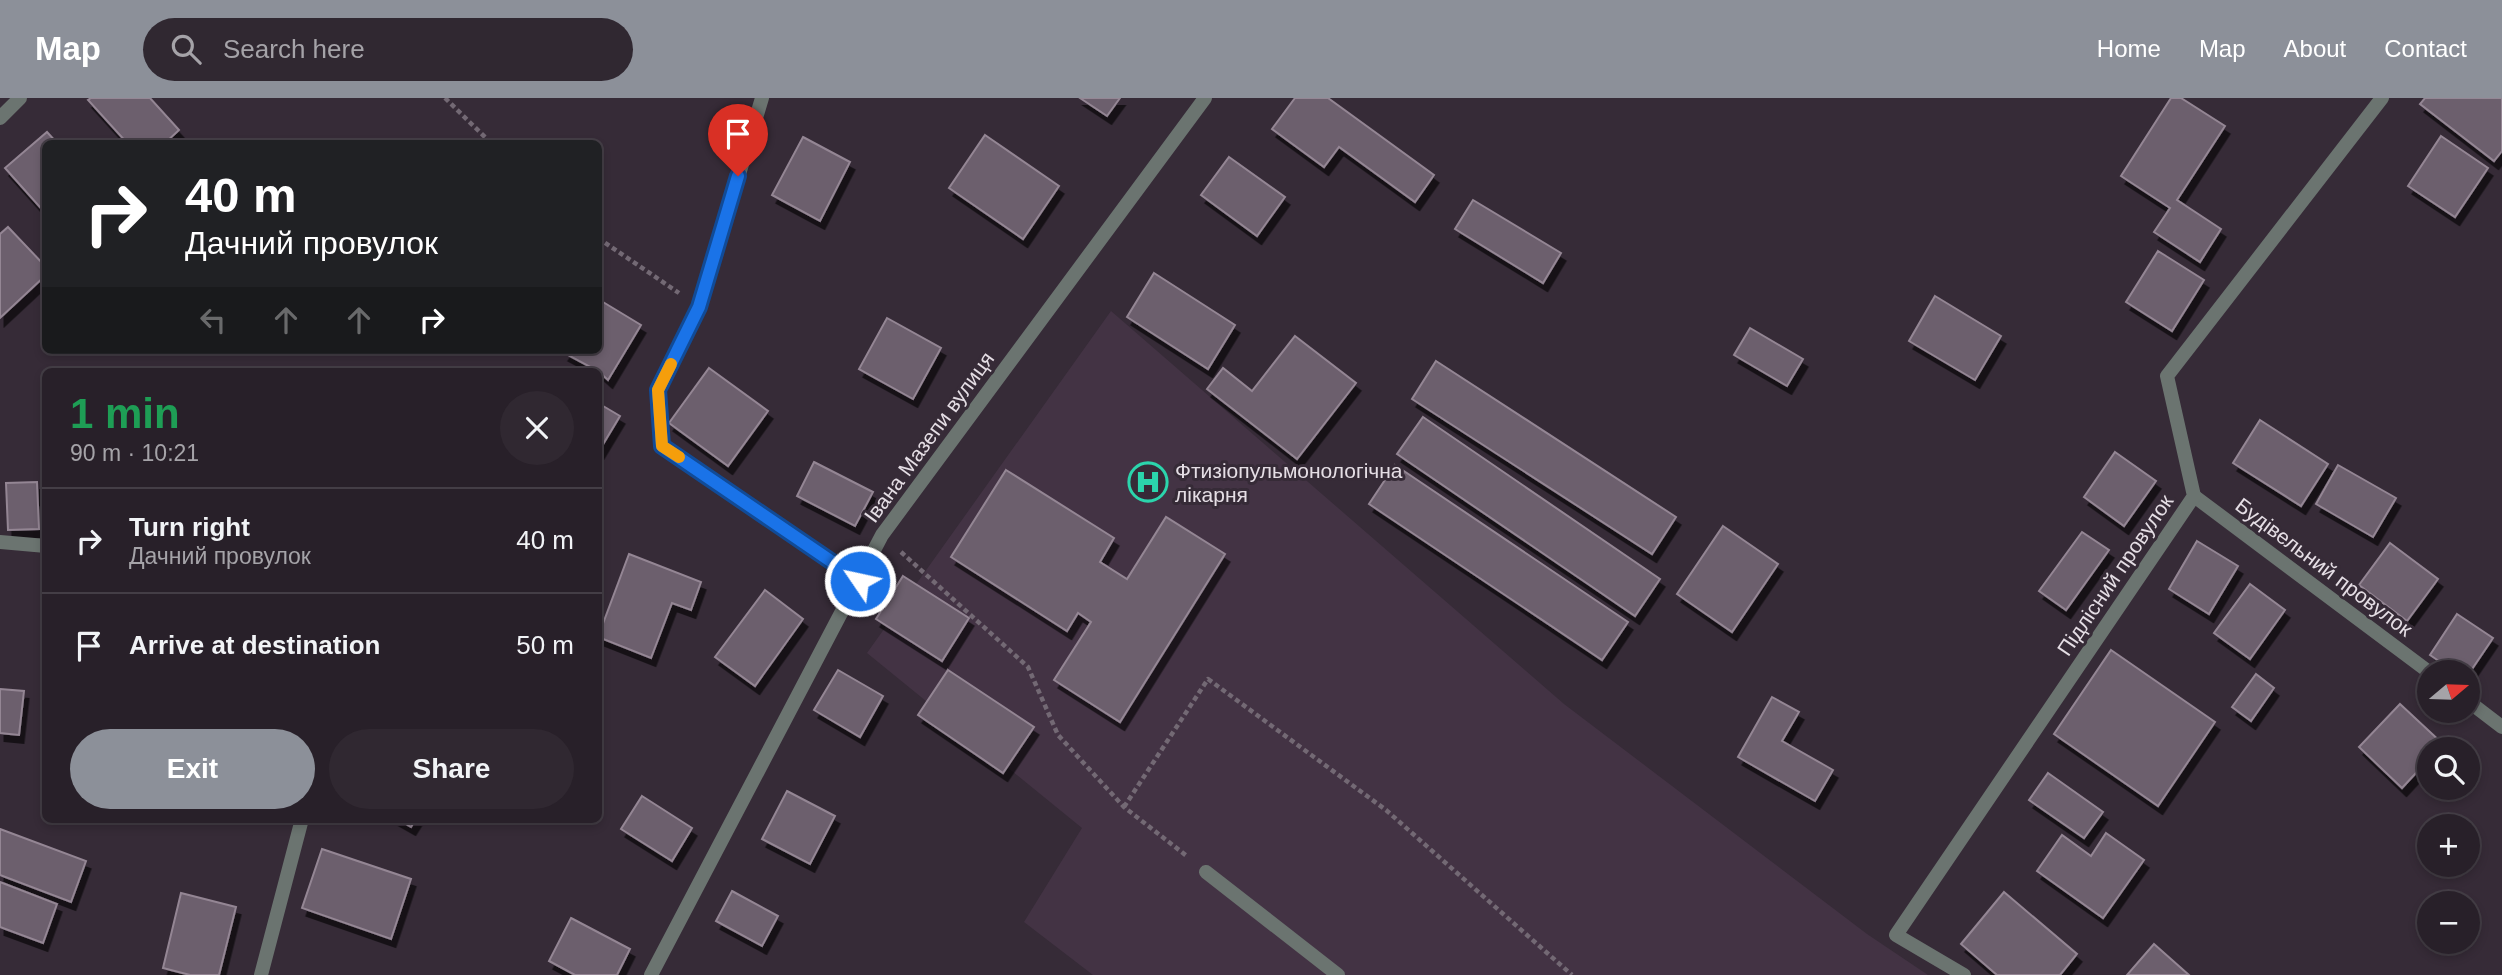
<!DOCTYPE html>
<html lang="en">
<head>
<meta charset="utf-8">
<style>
  body { margin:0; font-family:Helvetica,sans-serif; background:#302831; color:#f1f3f6; height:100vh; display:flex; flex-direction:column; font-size:26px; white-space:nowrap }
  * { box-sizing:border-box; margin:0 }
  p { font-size:23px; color:#a5a3a8 }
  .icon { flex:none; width:38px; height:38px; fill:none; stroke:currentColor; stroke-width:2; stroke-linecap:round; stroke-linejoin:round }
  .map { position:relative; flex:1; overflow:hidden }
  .sheet { position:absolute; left:42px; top:270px; width:560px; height:455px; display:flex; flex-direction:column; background:#282029; border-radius:10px; box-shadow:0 4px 10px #0003,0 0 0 2px #443e46 }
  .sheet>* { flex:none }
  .top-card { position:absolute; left:42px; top:42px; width:560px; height:214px; border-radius:10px; box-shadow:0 4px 10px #0003,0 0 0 2px #443e46; background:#202124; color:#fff; overflow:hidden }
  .needle { width:46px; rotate:71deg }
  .tools { position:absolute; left:2417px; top:562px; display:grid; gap:14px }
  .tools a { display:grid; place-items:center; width:63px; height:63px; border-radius:50%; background:#282029; box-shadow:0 4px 10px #0003,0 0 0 2px #443e46; font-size:35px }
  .pin { position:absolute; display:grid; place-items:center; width:60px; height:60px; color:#fff; margin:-72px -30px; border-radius:50% 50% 50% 0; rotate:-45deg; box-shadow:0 0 7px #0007 }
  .pin .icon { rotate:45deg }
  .me { position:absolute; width:77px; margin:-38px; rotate:304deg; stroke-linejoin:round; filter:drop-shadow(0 0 5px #0008) }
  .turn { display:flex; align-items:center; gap:24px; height:147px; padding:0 28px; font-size:32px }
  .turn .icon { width:91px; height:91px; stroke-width:2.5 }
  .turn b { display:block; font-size:49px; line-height:60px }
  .lanes { display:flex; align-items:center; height:66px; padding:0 28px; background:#0003; justify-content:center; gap:35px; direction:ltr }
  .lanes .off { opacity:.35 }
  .round { display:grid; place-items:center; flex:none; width:74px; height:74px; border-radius:37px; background:#302831 }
  .summary { display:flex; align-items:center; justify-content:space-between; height:119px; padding:0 28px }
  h1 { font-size:42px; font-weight:600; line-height:52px; color:#1e9e55 }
  .cta { display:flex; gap:14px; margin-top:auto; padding:14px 28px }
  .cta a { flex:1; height:80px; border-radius:42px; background:#8c9099; color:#fff; font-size:28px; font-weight:600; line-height:80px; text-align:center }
  .cta a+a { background:#302831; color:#f1f3f6 }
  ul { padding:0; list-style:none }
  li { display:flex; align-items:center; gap:21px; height:105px; padding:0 28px; border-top:2px solid #443e46 }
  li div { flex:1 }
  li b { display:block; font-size:26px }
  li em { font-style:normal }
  header { display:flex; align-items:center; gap:42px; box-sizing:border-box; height:98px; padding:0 35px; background:#8c9099; color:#fff }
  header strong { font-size:33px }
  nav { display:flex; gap:38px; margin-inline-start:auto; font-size:24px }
  .search { width:490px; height:63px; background:#302831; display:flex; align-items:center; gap:18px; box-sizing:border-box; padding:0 24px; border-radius:38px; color:#a5a3a8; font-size:26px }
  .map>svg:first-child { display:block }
  .built { fill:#433344 }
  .building { fill:#6c5f6d; stroke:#948694; stroke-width:2; filter:url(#shadow) }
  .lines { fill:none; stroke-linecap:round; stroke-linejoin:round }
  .path { stroke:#736974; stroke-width:4.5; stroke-dasharray:5 3.5; stroke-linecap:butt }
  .pedestrian { stroke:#6b7470; stroke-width:14 }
  .minor { stroke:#6b7470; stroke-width:14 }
  .route-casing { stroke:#114b97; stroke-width:18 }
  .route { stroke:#1a73e8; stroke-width:12 }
  .slow { stroke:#f59e0b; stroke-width:12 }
  .labels { text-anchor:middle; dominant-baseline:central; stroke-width:6; stroke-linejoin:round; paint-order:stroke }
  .street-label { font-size:21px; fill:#e5dee5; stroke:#362b37 }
  .poi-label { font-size:21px; fill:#e5dee5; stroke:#362b37; text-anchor:start }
</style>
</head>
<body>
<header>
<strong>Map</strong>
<div class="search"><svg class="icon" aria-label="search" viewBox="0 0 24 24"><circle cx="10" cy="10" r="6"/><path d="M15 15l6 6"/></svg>Search here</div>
<nav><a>Home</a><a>Map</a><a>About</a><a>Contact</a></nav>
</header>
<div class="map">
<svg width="2502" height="877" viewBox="0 0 2502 877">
  <defs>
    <filter id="shadow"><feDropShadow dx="4.5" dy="8" stdDeviation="0" flood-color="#0009"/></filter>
  </defs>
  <rect width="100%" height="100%" fill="#362b37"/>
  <path class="built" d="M 1111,213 L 1564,606 L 1867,836 L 1928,877 L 1093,877 L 1024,824 L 1082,730 L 867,555 Z"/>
  <g class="building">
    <path d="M 91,0 L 150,0 L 179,32 L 164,46 L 128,46 L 88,2 Z"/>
    <path d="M 1080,0 L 1120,0 L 1107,18 Z"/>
    <path d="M 1295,0 L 1328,0 L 1434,77 L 1415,104 L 1339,49 L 1324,69 L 1272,31 Z"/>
    <path d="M 2171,0 L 2181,0 L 2225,28 L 2177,102 L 2221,131 L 2200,164 L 2154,134 L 2170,110 L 2121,78 Z"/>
    <path d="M 2425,0 L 2502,0 L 2502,53 L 2494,63 L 2420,6 Z"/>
    <path d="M 47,34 L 58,46 L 46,46 L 46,116 L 5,70 Z"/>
    <path d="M 985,37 L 1059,88 L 1023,141 L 949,90 Z"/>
    <path d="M 2441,38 L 2488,70 L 2455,119 L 2408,88 Z"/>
    <path d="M 803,39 L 850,64 L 820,123 L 772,97 Z"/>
    <path d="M 1229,59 L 1285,99 L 1257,138 L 1201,97 Z"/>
    <path d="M 1473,102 L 1561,155 L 1543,185 L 1455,131 Z"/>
    <path d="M 8,129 L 46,169 L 46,177 L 0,220 L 0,136 Z"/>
    <path d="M 2158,153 L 2204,182 L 2172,233 L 2126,204 Z"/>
    <path d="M 1154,175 L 1235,227 L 1208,271 L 1127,219 Z"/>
    <path d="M 1935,198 L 2001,238 L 1975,282 L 1909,243 Z"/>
    <path d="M 598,201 L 641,227 L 608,282 L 598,273 L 564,255 L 566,252 L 598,252 Z"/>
    <path d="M 887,220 L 941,250 L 913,301 L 859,271 Z"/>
    <path d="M 1750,230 L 1803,261 L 1787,288 L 1734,257 Z"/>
    <path d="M 1295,238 L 1356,285 L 1297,361 L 1207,291 L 1223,270 L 1252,293 Z"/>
    <path d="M 1436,263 L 1676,419 L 1652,456 L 1412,301 Z"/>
    <path d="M 709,270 L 768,313 L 728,368 L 669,325 Z"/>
    <path d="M 598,305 L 620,318 L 599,353 L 598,353 Z"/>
    <path d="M 1423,319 L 1660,481 L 1635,518 L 1397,356 Z"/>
    <path d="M 2260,322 L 2328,366 L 2301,408 L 2233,365 Z"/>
    <path d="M 2115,354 L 2156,383 L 2124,428 L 2084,399 Z"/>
    <path d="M 814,364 L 873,394 L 855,428 L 797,398 Z"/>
    <path d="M 1395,367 L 1628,524 L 1602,562 L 1369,406 Z"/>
    <path d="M 2338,367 L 2396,400 L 2373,439 L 2316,406 Z"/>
    <path d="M 1006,372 L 1114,440 L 1100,464 L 1127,481 L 1166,419 L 1225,456 L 1120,624 L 1054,582 L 1091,524 L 1078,515 L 1067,533 L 951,459 Z"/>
    <path d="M 37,384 L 39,431 L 8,432 L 6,385 Z"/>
    <path d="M 1723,428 L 1778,466 L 1732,534 L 1677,496 Z"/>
    <path d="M 2082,434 L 2109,452 L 2066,512 L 2039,493 Z"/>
    <path d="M 2197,443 L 2238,468 L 2209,516 L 2169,491 Z"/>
    <path d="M 2390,445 L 2438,481 L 2407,523 L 2359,487 Z"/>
    <path d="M 629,456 L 701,484 L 691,512 L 672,505 L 651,560 L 598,539 Z"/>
    <path d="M 903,478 L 969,520 L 942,563 L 876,521 Z"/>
    <path d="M 2250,486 L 2285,512 L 2250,561 L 2214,535 Z"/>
    <path d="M 765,492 L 803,521 L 755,588 L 715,559 Z"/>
    <path d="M 2457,516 L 2493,540 L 2468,577 L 2468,574 L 2455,574 L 2430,557 Z"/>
    <path d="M 2111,552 L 2215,624 L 2158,708 L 2054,636 Z"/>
    <path d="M 838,572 L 883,598 L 860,639 L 814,612 Z"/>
    <path d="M 948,572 L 1034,629 L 1003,675 L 918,617 Z"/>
    <path d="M 2256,576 L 2274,590 L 2251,623 L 2232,609 Z"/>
    <path d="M 0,591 L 24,593 L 19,637 L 0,635 Z"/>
    <path d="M 1772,599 L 1799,614 L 1782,643 L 1833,672 L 1815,703 L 1738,659 Z"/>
    <path d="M 2400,606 L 2443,646 L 2438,651 L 2429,651 L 2429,661 L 2402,690 L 2359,649 Z"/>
    <path d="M 2048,675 L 2103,714 L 2084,740 L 2029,702 Z"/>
    <path d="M 787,693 L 835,718 L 810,766 L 762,741 Z"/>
    <path d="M 642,698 L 692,730 L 672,763 L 621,731 Z"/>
    <path d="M 397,721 L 416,721 L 411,729 Z"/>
    <path d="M 0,731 L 86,763 L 71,804 L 0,777 Z"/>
    <path d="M 2106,735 L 2144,762 L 2103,820 L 2037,773 L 2062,737 L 2091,758 Z"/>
    <path d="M 322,751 L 411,781 L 391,841 L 302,810 Z"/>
    <path d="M 0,784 L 57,806 L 43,845 L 0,829 Z"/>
    <path d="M 732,793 L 778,818 L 762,848 L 716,823 Z"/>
    <path d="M 2004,794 L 2077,856 L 2060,877 L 1997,877 L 1961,846 Z"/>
    <path d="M 181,795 L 236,809 L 219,877 L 190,877 L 163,870 Z"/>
    <path d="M 571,820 L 630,851 L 617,877 L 575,877 L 549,863 Z"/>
    <path d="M 2154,846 L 2189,877 L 2127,877 Z"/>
  </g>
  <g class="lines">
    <g class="path">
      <path d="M 445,0 L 492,46"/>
      <path d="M 598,140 L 679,195"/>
      <path d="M 901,454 L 1028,569 L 1058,637 L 1124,709 L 1188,759"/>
      <path d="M 1124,709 L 1208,581 L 1386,712 L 1572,877"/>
    </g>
    <path class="pedestrian" d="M 1206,774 L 1338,877"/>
    <g class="minor">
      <path d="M 762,0 L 699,209 L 658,292 L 662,348 L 861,483"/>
      <path d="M 0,20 L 20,0"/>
      <path d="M 2194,398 L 2429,574"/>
      <path d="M 0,444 L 46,448"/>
      <path d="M 2468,603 L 2502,629"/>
      <path d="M 261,877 L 302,721"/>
      <path d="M 651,877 L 882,437 L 1205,0"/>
      <path d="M 1964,877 L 1896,837 L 2194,398 L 2167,278 L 2382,0"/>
    </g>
  </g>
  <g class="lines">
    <g class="route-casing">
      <path id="route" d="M 738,78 L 699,209 L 658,292 L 662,348 L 860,483"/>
    </g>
    <use href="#route" class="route"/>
    <path class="slow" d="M 671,266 L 658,292 L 662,348 L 679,359"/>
  </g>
  <defs>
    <g id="hospital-ring" transform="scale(2.0125)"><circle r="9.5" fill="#362b37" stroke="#2bd5ac" stroke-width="1.5"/><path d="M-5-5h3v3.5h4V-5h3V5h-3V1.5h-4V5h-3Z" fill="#2bd5ac"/></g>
  </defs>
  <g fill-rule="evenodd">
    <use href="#hospital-ring" x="1148" y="384"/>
  </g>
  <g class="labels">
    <g class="street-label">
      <text transform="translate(929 339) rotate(-54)">Івана Мазепи вулиця</text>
      <text transform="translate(2324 469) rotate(37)">Будівельний провулок</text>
      <text transform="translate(2115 477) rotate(-56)">Підлісний провулок</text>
    </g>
    <g class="poi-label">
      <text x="1175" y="372">Фтизіопульмонологічна<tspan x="1175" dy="24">лікарня</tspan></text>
    </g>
  </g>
</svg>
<div class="tools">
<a><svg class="needle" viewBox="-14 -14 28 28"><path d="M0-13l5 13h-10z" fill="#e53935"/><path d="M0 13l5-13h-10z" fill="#a5a3a8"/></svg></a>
<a><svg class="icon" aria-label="search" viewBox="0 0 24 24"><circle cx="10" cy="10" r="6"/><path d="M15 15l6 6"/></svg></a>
<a>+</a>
<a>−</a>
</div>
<div class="pin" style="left:738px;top:78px;background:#d93025"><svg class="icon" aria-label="arrive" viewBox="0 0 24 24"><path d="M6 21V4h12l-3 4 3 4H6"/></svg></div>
<svg class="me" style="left:860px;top:483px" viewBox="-20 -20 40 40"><circle r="17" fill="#1a73e8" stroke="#fff" stroke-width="3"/><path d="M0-11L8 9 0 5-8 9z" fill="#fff"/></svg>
<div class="top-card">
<div class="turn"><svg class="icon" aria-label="right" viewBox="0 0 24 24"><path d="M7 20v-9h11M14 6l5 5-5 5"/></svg><div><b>40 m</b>Дачний провулок</div></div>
<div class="lanes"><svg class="icon off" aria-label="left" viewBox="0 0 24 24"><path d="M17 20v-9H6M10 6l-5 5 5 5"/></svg><svg class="icon off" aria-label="ahead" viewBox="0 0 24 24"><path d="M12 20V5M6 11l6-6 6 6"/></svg><svg class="icon off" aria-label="ahead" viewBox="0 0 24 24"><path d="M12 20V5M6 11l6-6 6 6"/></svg><svg class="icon" aria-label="right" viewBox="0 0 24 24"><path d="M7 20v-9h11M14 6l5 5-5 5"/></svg></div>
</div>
<section class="sheet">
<div class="summary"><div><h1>1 min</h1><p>90 m · 10:21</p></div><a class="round"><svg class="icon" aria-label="close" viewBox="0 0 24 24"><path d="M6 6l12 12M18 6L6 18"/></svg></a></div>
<ul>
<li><svg class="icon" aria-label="right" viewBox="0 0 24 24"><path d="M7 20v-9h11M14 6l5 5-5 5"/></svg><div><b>Turn right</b><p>Дачний провулок</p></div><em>40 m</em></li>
<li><svg class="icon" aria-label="arrive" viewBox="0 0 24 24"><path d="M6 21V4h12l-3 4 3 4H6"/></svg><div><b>Arrive at destination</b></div><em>50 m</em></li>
</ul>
<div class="cta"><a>Exit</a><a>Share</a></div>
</section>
</div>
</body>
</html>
